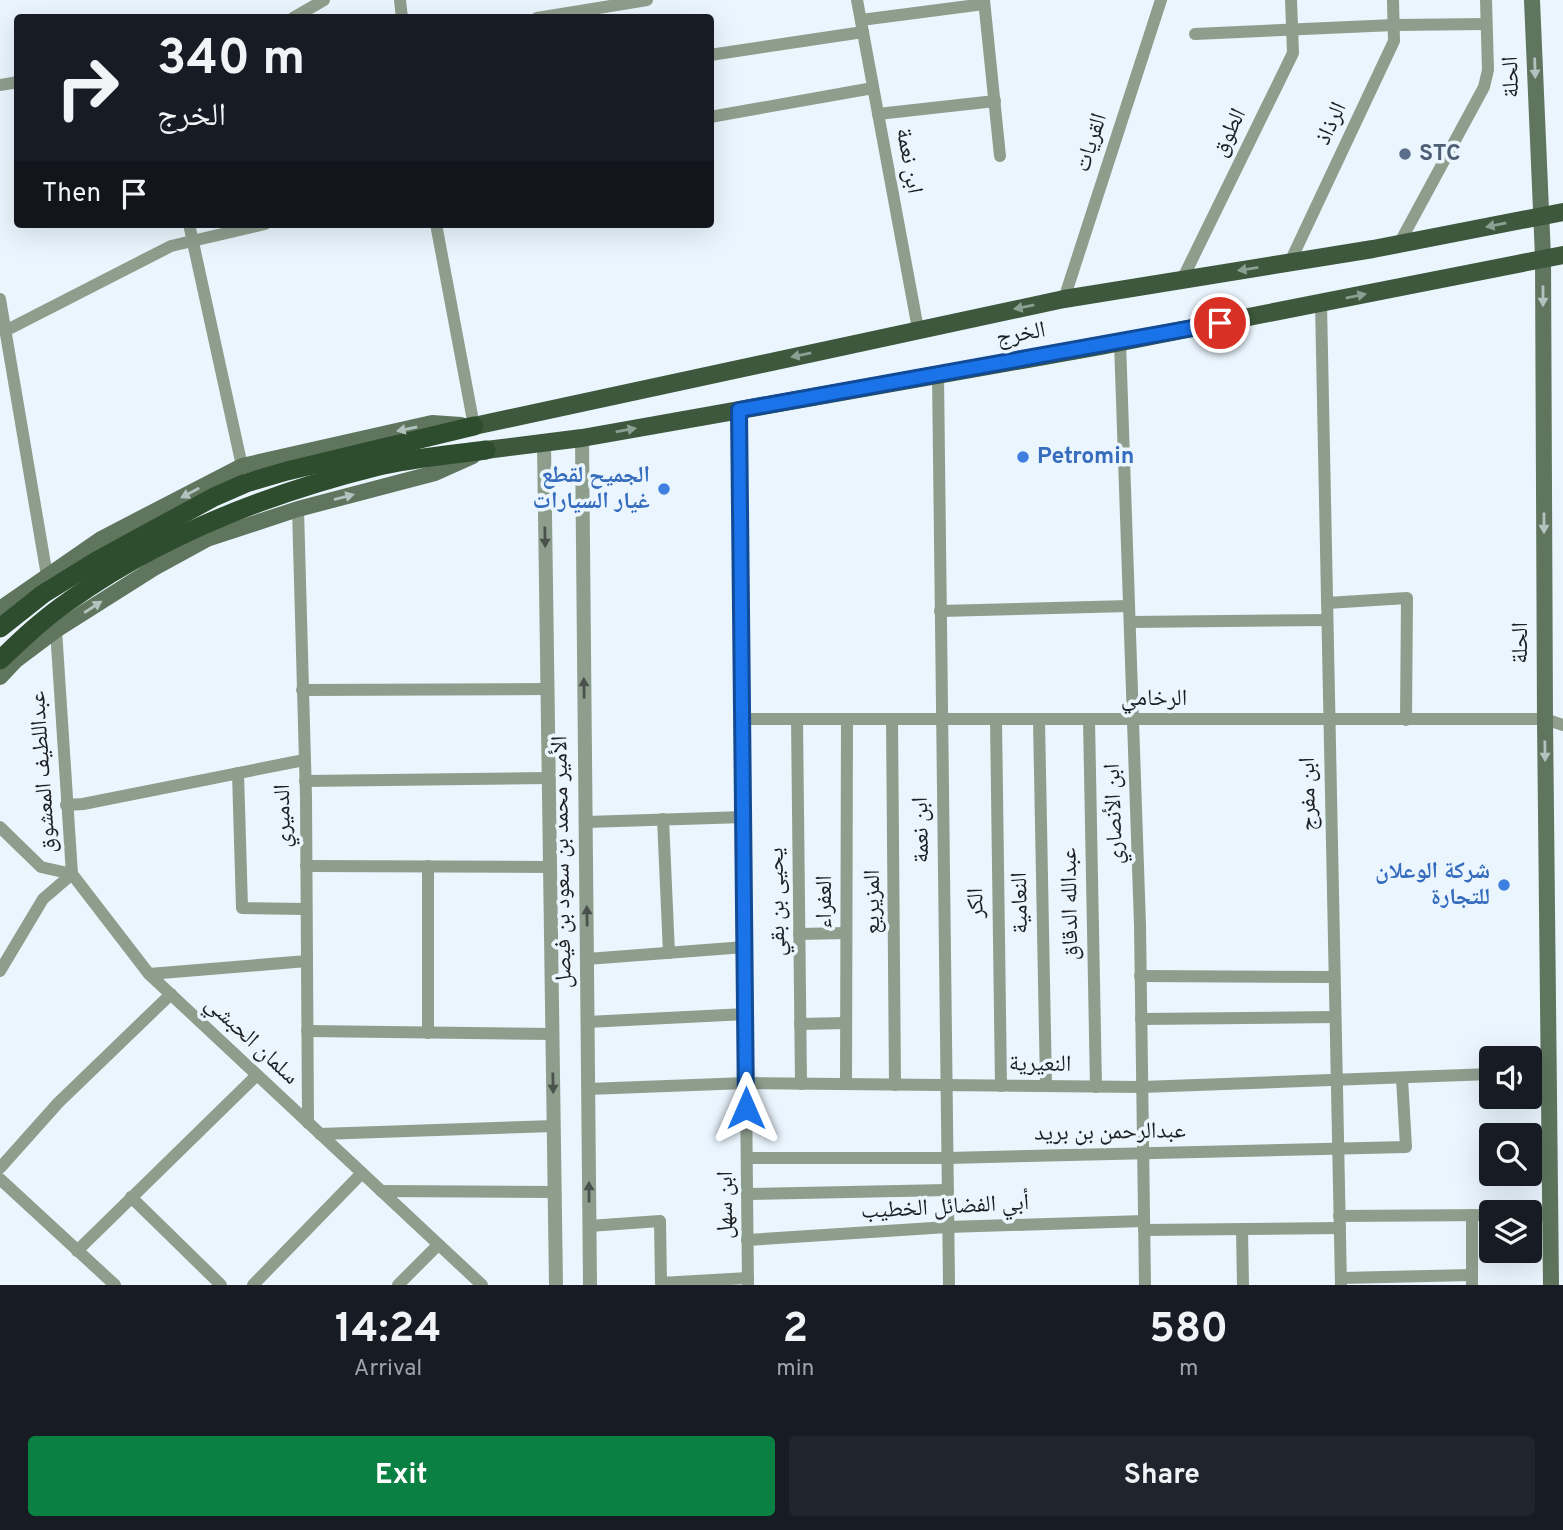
<!DOCTYPE html>
<html lang="en">
<head>
<meta charset="utf-8">
<style>
  body { margin:0; font-family:Overpass,"Noto Naskh Arabic",sans-serif; background:#20242c; color:#f1f3f6; height:100vh; display:flex; flex-direction:column; font-size:26px; white-space:nowrap }
  * { box-sizing:border-box; margin:0 }
  p { font-size:23px; color:#9ea1a6 }
  .icon { flex:none; width:38px; height:38px; fill:none; stroke:currentColor; stroke-width:2; stroke-linecap:round; stroke-linejoin:round }
  .map { position:relative; height:1285px; overflow:hidden }
  .details { display:flex; flex-direction:column; background:#171b24; flex:1 }
  .details>* { flex:none }
  .guide { position:absolute; left:14px; top:14px; width:700px; height:214px; border-radius:7px; box-shadow:0 7px 28px #0002; background:#171b24; color:#f1f3f6; overflow:hidden }
  .tools { position:absolute; left:1479px; top:1046px; display:grid; gap:14px }
  .tools a { display:grid; place-items:center; width:63px; height:63px; border-radius:7px; background:#171b24; box-shadow:0 7px 28px #0002; font-size:35px }
  .pin { position:absolute; display:grid; place-items:center; width:60px; height:60px; color:#fff; margin:-30px; border:4px solid #fff; border-radius:50%; box-shadow:0 2px 7px #0007 }
  .me { position:absolute; width:77px; margin:-38px; rotate:0deg; stroke-linejoin:round; filter:drop-shadow(0 0 5px #0008) }
  .turn { display:flex; align-items:center; gap:24px; height:147px; padding:0 28px; font-size:32px }
  .turn .icon { width:91px; height:91px; stroke-width:2.5 }
  .turn b { display:block; font-size:49px; line-height:60px }
  .then { display:flex; align-items:center; height:66px; padding:0 28px; background:#0003; gap:14px; font-size:26px }
  .eta { display:flex; justify-content:space-evenly; align-items:center; height:119px; text-align:center }
  .eta b { font-size:42px; font-weight:700; line-height:49px }
  .action { display:flex; gap:14px; margin-top:auto; padding:14px 28px }
  .action a { flex:1; height:80px; border-radius:7px; background:#0b8043; color:#fff; font-size:28px; font-weight:700; line-height:80px; text-align:center }
  .action a+a { background:#20242c; color:#f1f3f6 }
  .map>svg:first-child { display:block }
  .lines { fill:none; stroke-linecap:round; stroke-linejoin:round }
  .minor { stroke:#8e9e8d; stroke-width:12 }
  .tertiary { stroke:#8e9e8d; stroke-width:14 }
  .secondary { stroke:#5f755d; stroke-width:16 }
  .primary { stroke:#3d583c; stroke-width:18 }
  .trunk { stroke:#2e4c2e; stroke-width:19 }
  .oneway { fill:#b2c2be }
  .oneway2 { fill:#8b9f93 }
  .oneway3 { fill:#4a524d }
  .route-casing { stroke:#114b97; stroke-width:18 }
  .route { stroke:#1a73e8; stroke-width:12 }
  .service-dot { fill:#5c6f8a; stroke:#eaf5fe; stroke-width:2.5 }
  .shop-dot { fill:#3f7fe0; stroke:#eaf5fe; stroke-width:2.5 }
  .labels { text-anchor:middle; dominant-baseline:central; stroke-width:7; stroke-linejoin:round; paint-order:stroke }
  .street-label { font-size:23px; fill:#1c2023; stroke:#eaf5fe }
  .service-label { font-size:23px; font-weight:bold; fill:#4e5e75; stroke:#eaf5fe; text-anchor:start }
  .shop-label { font-size:23px; font-weight:bold; fill:#366cbe; stroke:#eaf5fe; text-anchor:end }
</style>
</head>
<body>
<div class="map">
<svg width="1563" height="1285" viewBox="0 0 1563 1285">
  <rect width="100%" height="100%" fill="#eaf5fe"/>
  <g class="lines">
    <g class="minor">
      <path d="M 400,0 L 402,18"/>
      <path d="M 857,0 L 918,329"/>
      <path d="M 984,0 L 1000,156"/>
      <path d="M 293,18 L 324,0"/>
      <path d="M 537,18 L 647,0"/>
      <path d="M 861,20 L 984,4"/>
      <path d="M 1195,34 L 1394,25 L 1486,24"/>
      <path d="M 710,55 L 863,32"/>
      <path d="M 0,85 L 18,82"/>
      <path d="M 878,114 L 995,101"/>
      <path d="M 710,117 L 873,88"/>
      <path d="M 189,224 L 242,466"/>
      <path d="M 436,224 L 474,426"/>
      <path d="M 1399,244 L 1484,87 L 1488,70 L 1486,0"/>
      <path d="M 1290,262 L 1394,41 L 1393,0"/>
      <path d="M 1182,280 L 1293,53 L 1291,0"/>
      <path d="M 0,299 L 47,576"/>
      <path d="M 1064,299 L 1161,0"/>
      <path d="M 1321,303 L 1341,1285"/>
      <path d="M 5,331 L 171,246 L 265,224"/>
      <path d="M 1120,342 L 1140,925 L 1145,1285"/>
      <path d="M 938,375 L 949,1285"/>
      <path d="M 739,410 L 748,1285"/>
      <path d="M 298,509 L 306,797 L 308,1123"/>
      <path d="M 1327,603 L 1407,598 L 1406,720"/>
      <path d="M 940,611 L 1129,606"/>
      <path d="M 1130,622 L 1327,620"/>
      <path d="M 302,690 L 548,689"/>
      <path d="M 744,719 L 1545,719 L 1563,725"/>
      <path d="M 797,719 L 801,1084"/>
      <path d="M 892,719 L 895,1085"/>
      <path d="M 996,719 L 1001,1086"/>
      <path d="M 1039,720 L 1046,1086"/>
      <path d="M 1089,720 L 1096,1087"/>
      <path d="M 238,773 L 242,908 L 306,909"/>
      <path d="M 305,781 L 549,778"/>
      <path d="M 66,805 L 83,804 L 304,760"/>
      <path d="M 663,819 L 669,953"/>
      <path d="M 586,822 L 745,817"/>
      <path d="M 0,827 L 41,867 L 72,874 L 149,974 L 482,1285"/>
      <path d="M 306,866 L 550,867"/>
      <path d="M 799,934 L 846,933"/>
      <path d="M 587,959 L 745,947"/>
      <path d="M 0,971 L 43,899 L 72,874 L 56,630"/>
      <path d="M 149,974 L 307,961"/>
      <path d="M 1140,976 L 1334,977"/>
      <path d="M 1141,1019 L 1335,1017"/>
      <path d="M 587,1022 L 746,1014"/>
      <path d="M 800,1024 L 846,1023"/>
      <path d="M 307,1031 L 553,1034"/>
      <path d="M 428,1033 L 428,866"/>
      <path d="M 1530,1073 L 1549,1072"/>
      <path d="M 846,1084 L 847,719"/>
      <path d="M 588,1089 L 746,1083 L 1142,1087 L 1491,1074"/>
      <path d="M 320,1134 L 554,1126"/>
      <path d="M 747,1158 L 948,1158 L 1406,1147 L 1402,1078"/>
      <path d="M 0,1168 L 58,1103 L 171,994"/>
      <path d="M 0,1179 L 115,1285"/>
      <path d="M 381,1191 L 555,1192"/>
      <path d="M 747,1194 L 948,1190"/>
      <path d="M 131,1197 L 221,1285"/>
      <path d="M 1472,1215 L 1472,1285"/>
      <path d="M 1530,1215 L 1550,1215"/>
      <path d="M 1339,1216 L 1491,1215"/>
      <path d="M 589,1226 L 660,1221 L 661,1283 L 748,1278"/>
      <path d="M 1242,1229 L 1243,1285"/>
      <path d="M 1144,1230 L 1340,1228"/>
      <path d="M 747,1240 L 948,1227 L 1144,1221"/>
      <path d="M 77,1251 L 257,1075"/>
      <path d="M 1341,1278 L 1472,1275"/>
      <path d="M 253,1285 L 362,1173"/>
      <path d="M 398,1285 L 438,1245"/>
    </g>
    <g class="tertiary">
      <path d="M 582,438 L 590,1285"/>
      <path d="M 544,444 L 556,1285"/>
    </g>
    <g class="secondary">
      <path d="M 1532,0 L 1543,257 L 1545,719 L 1551,1285"/>
      <path d="M 0,609 L 101,539 L 242,466 L 432,423 L 461,425"/>
      <path d="M 0,677 L 16,660 L 56,630 L 154,568 L 207,539 L 298,509 L 435,473 L 473,456"/>
    </g>
    <g class="primary">
      <path d="M 474,426 L 1064,299 L 1373,249 L 1563,212"/>
      <path d="M 486,450 L 582,438 L 1101,346 L 1563,255"/>
    </g>
    <g class="trunk">
      <path d="M 0,628 L 43,594 L 98,560 L 214,497 L 246,483 L 287,471 L 474,426"/>
      <path d="M 0,660 C 22,639 44,618 69,601 C 160,536 267,494 375,467 C 411,458 449,455 486,450"/>
    </g>
  </g>
  <defs><path id="oneway-solid" d="M-6-.8H1V-3.2L6.5 0L1 3.2V.8H-6Z" transform="scale(1.75)"/></defs>
  <g class="oneway">
    <use href="#oneway-solid" transform="translate(1535 68) rotate(88)"/>
    <use href="#oneway-solid" transform="translate(1543 296) rotate(90)"/>
    <use href="#oneway-solid" transform="translate(407 429) rotate(168)"/>
    <use href="#oneway-solid" transform="translate(190 493) rotate(152)"/>
    <use href="#oneway-solid" transform="translate(344 497) rotate(-15)"/>
    <use href="#oneway-solid" transform="translate(1544 523) rotate(90)"/>
    <use href="#oneway-solid" transform="translate(93 607) rotate(-33)"/>
    <use href="#oneway-solid" transform="translate(1545 751) rotate(89)"/>
  </g>
  <g class="oneway2">
    <use href="#oneway-solid" transform="translate(1496 225) rotate(169)"/>
    <use href="#oneway-solid" transform="translate(1248 269) rotate(171)"/>
    <use href="#oneway-solid" transform="translate(1356 296) rotate(-12)"/>
    <use href="#oneway-solid" transform="translate(1024 307) rotate(168)"/>
    <use href="#oneway-solid" transform="translate(801 355) rotate(168)"/>
    <use href="#oneway-solid" transform="translate(626 430) rotate(-10)"/>
  </g>
  <g class="oneway3">
    <use href="#oneway-solid" transform="translate(545 537) rotate(89)"/>
    <use href="#oneway-solid" transform="translate(584 688) rotate(-91)"/>
    <use href="#oneway-solid" transform="translate(587 916) rotate(-91)"/>
    <use href="#oneway-solid" transform="translate(553 1083) rotate(89)"/>
    <use href="#oneway-solid" transform="translate(589 1192) rotate(-90)"/>
  </g>
  <g class="lines">
    <g class="route-casing">
      <path id="route" d="M 746,1108 L 739,410 L 1220,323"/>
    </g>
    <use href="#route" class="route"/>
  </g>
  <circle class="service-dot" cx="1405" cy="154" r="7"/>
  <g class="shop-dot">
    <circle cx="1023" cy="457" r="7"/>
    <circle cx="664" cy="489" r="7"/>
    <circle cx="1504" cy="885" r="7"/>
  </g>
  <g class="labels">
    <g class="street-label">
      <text transform="translate(1512 77) rotate(-92)">الحلة</text>
      <text transform="translate(1332 124) rotate(-65)">الرذاذ</text>
      <text transform="translate(1230 133) rotate(-64)">الطوق</text>
      <text transform="translate(1092 143) rotate(-72)">القريات</text>
      <text transform="translate(908 161) rotate(80)">ابن نعمة</text>
      <text transform="translate(1021 335) rotate(-10)">الخرج</text>
      <text transform="translate(1521 643) rotate(-90)">الحلة</text>
      <text x="1154" y="699">الرخامي</text>
      <text transform="translate(44 772) rotate(-94)">عبداللطيف المعشوق</text>
      <text transform="translate(1309 794) rotate(-91)">ابن مفرج</text>
      <text transform="translate(1115 814) rotate(-92)">ابن الأنصاري</text>
      <text transform="translate(284 816) rotate(-91)">الدميري</text>
      <text transform="translate(922 830) rotate(-91)">ابن نعمة</text>
      <text transform="translate(563 862) rotate(-91)">الأمير محمد بن سعود بن فيصل</text>
      <text transform="translate(778 902) rotate(-91)">يحيى بن بقي</text>
      <text transform="translate(825 902) rotate(-90)">العفراء</text>
      <text transform="translate(873 902) rotate(-90)">المزيريع</text>
      <text transform="translate(977 903) rotate(-91)">الكر</text>
      <text transform="translate(1021 903) rotate(-91)">النعامية</text>
      <text transform="translate(1071 904) rotate(-91)">عبدالله الدقاق</text>
      <text transform="translate(251 1041) rotate(43)">سلمان الحبشي</text>
      <text transform="translate(1040 1065) rotate(1)">النعيرية</text>
      <text transform="translate(1110 1133) rotate(-1)">عبدالرحمن بن بريد</text>
      <text transform="translate(726 1205) rotate(-90)">ابن سهل</text>
      <text transform="translate(945 1208) rotate(-3)">أبي الفضائل الخطيب</text>
    </g>
    <g class="service-label">
      <text x="1419" y="154">STC</text>
    </g>
    <g class="shop-label">
      <text x="1037" y="457" text-anchor="start">Petromin</text>
      <text x="650" y="476">الجميح لقطع<tspan x="650" dy="26">غيار السيارات</tspan></text>
      <text x="1490" y="872">شركة الوعلان<tspan x="1490" dy="26">للتجارة</tspan></text>
    </g>
  </g>
</svg>
<div class="tools">
<a><svg class="icon" aria-label="sound" viewBox="0 0 24 24"><path d="M4 9h4l5-4v14l-5-4H4zM17 9q2 3 0 6"/></svg></a>
<a><svg class="icon" aria-label="search" viewBox="0 0 24 24"><circle cx="10" cy="10" r="6"/><path d="M15 15l6 6"/></svg></a>
<a><svg class="icon" aria-label="layers" viewBox="0 0 24 24"><path d="M12 4l9 5-9 5-9-5zM3 14l9 5 9-5"/></svg></a>
</div>
<div class="pin" style="left:1220px;top:323px;background:#d93025"><svg class="icon" aria-label="arrive" viewBox="0 0 24 24"><path d="M6 21V4h12l-3 4 3 4H6"/></svg></div>
<svg class="me" style="left:746px;top:1108px" viewBox="-20 -20 40 40"><path d="M0-17L14 15 0 8-14 15z" fill="#1a73e8" stroke="#fff" stroke-width="4"/></svg>
<div class="guide">
<div class="turn"><svg class="icon" aria-label="right" viewBox="0 0 24 24"><path d="M7 20v-9h11M14 6l5 5-5 5"/></svg><div><b>340 m</b>الخرج</div></div>
<div class="then">Then<svg class="icon" aria-label="arrive" viewBox="0 0 24 24"><path d="M6 21V4h12l-3 4 3 4H6"/></svg></div>
</div>
</div>
<section class="details">
<div class="eta">
<div><b>14:24</b><p>Arrival</p></div>
<div><b>2</b><p>min</p></div>
<div><b>580</b><p>m</p></div>
</div>
<div class="action"><a>Exit</a><a>Share</a></div>
</section>
</body>
</html>
